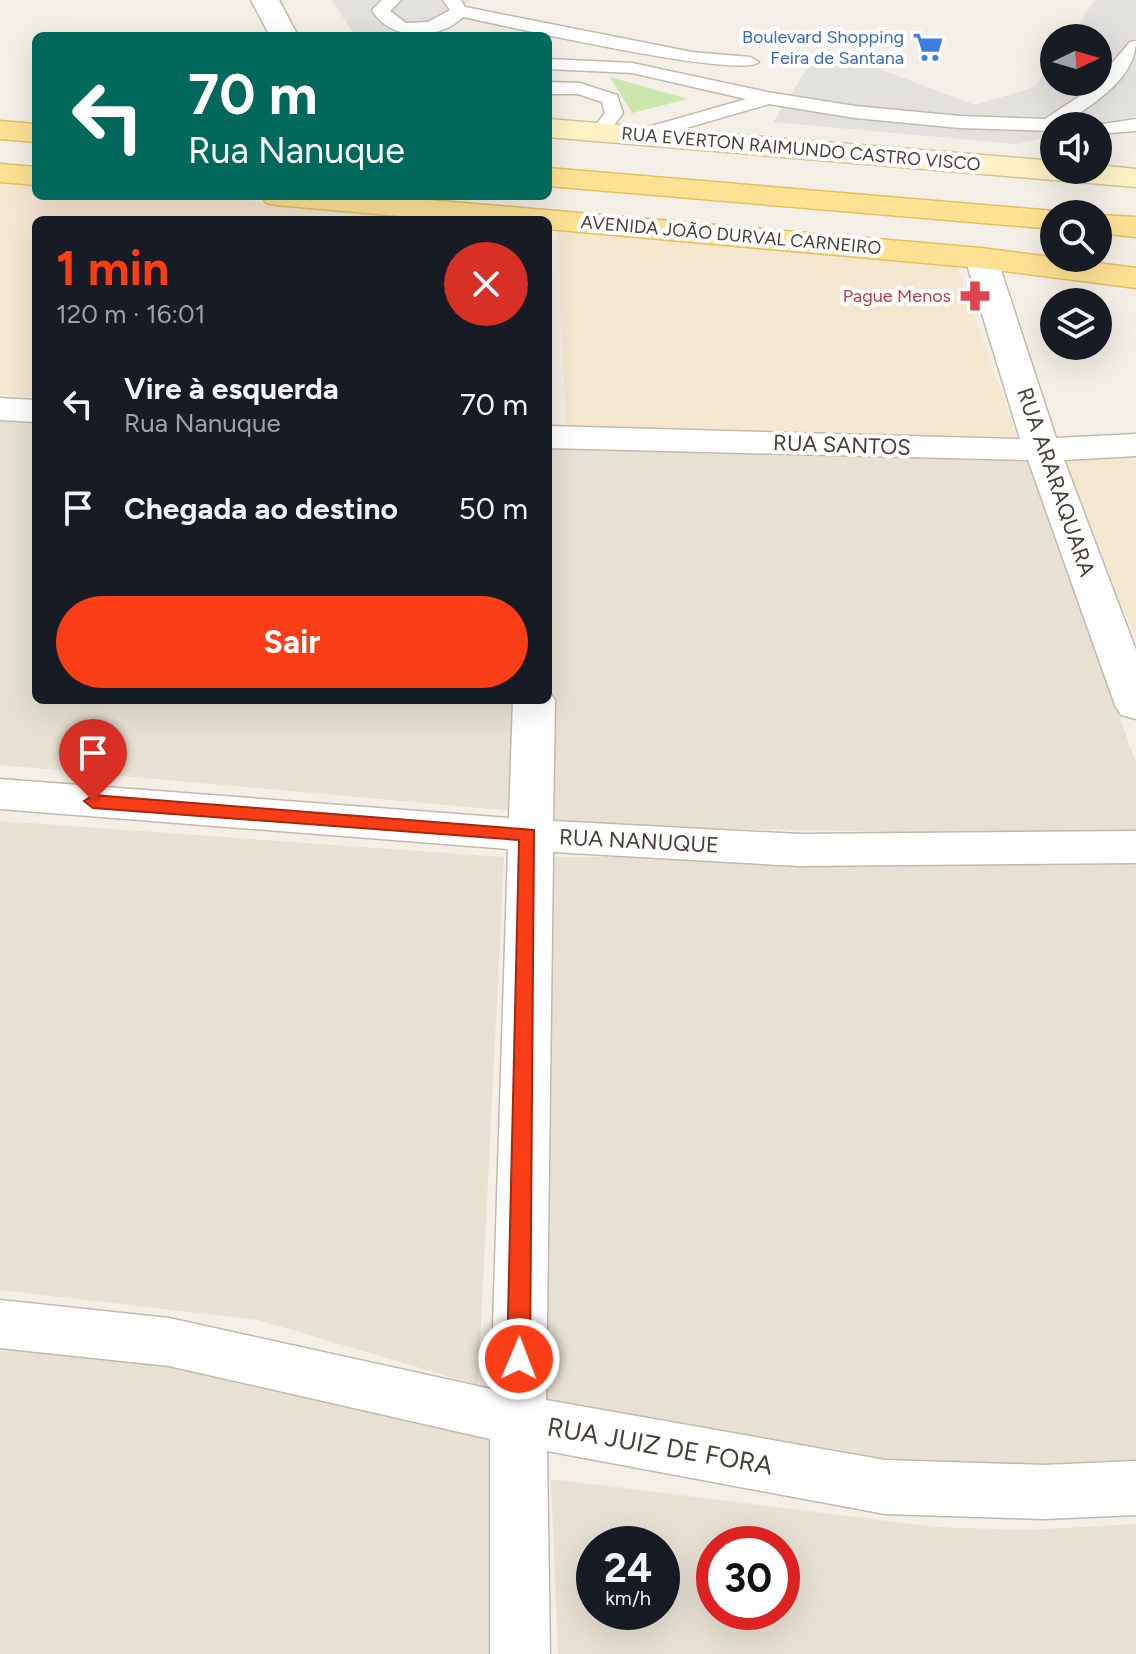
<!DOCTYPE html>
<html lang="pt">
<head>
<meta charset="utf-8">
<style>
  body { margin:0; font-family:Figtree,sans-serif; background:#242831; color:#f1f3f6; height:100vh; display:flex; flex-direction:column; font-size:30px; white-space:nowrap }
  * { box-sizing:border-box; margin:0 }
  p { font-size:26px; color:#9ea1a6 }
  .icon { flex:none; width:44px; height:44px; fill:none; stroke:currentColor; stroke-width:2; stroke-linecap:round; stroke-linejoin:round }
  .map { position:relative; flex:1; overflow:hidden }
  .side { position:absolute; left:32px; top:216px; width:520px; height:488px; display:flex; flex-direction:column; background:#171b24; border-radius:12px; box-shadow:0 8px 32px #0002 }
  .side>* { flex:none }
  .top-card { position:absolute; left:32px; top:32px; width:520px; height:168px; border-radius:12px; box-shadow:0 8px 32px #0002; background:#00695c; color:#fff; overflow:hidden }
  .needle { width:52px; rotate:85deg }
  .tools { position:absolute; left:1040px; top:24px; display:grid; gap:16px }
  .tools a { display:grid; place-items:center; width:72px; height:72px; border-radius:50%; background:#171b24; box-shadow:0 8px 32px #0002; font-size:40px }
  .speed { position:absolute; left:576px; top:1526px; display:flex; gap:16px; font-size:40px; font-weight:700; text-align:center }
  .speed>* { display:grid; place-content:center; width:104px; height:104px; border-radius:50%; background:#171b24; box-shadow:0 8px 32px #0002; line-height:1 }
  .speed small { font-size:20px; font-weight:400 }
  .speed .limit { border:12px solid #d22; background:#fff; color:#111 }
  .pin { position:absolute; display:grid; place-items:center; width:68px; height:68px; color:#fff; margin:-82px -34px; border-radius:50% 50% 50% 0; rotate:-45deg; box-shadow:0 0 8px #0007 }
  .pin .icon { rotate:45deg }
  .me { position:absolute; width:88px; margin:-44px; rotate:1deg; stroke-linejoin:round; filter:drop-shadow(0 0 6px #0008) }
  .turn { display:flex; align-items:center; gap:28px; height:168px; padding:0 24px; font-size:36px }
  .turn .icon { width:104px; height:104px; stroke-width:2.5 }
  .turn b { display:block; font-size:56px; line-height:68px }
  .round { display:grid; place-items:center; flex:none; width:84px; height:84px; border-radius:42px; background:#242831 }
  .headline { display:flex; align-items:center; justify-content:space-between; height:136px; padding:0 24px }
  h1 { font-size:48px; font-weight:700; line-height:60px; color:#f93d16 }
  .cta { display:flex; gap:16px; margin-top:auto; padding:16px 24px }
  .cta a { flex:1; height:92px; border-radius:48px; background:#f93d16; color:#fff; font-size:32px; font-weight:700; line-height:92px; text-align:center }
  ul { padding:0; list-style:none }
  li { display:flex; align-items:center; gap:24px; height:104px; padding:0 24px }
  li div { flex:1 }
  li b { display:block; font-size:30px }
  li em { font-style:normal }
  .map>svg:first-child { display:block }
  .residential { fill:#e7e1d4; fill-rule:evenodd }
  .commercial { fill:#f5e6d0 }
  .green { fill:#cce7ae }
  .parking { fill:#e3e1de }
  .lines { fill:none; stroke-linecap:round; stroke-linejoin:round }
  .lane-casing { stroke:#c1baab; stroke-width:3 }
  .street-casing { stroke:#c1baab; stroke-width:3 }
  .secondary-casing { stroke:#d3c395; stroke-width:3 }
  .primary-casing { stroke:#e3bf63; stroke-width:3 }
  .lane { fill:#fff; fill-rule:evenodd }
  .street { fill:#fff; fill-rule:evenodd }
  .secondary { fill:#fef1c4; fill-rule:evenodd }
  .primary { fill:#fee294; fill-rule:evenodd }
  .route { fill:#f93d16; stroke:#a2280e; stroke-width:2 }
  .labels { text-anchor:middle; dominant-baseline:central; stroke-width:8; stroke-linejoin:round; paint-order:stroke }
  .far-shop-label { font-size:18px; fill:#366cbe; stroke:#fff; text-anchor:end }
  .far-street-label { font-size:18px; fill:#453f35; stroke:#fff }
  .far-health-label { font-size:18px; fill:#be3a42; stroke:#fff; text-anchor:end }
  .street-label { font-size:22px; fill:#453f35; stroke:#fff }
  .near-street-label { font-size:26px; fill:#453f35; stroke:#fff }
</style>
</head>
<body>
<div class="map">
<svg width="1136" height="1654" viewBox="0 0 1136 1654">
  <rect width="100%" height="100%" fill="#f3efe6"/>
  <g class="residential">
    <path d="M 0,412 L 36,414 L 36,700 L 516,700 L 514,811 L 0,765 Z"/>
    <path d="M 548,445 L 1029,462 L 1136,763 L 1136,837 L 548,825 Z"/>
    <path d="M 0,821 L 504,857 L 478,1385 L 258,1320 L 0,1290 Z"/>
    <path d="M 548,857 L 1136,857 L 1136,1462 L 1017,1468 L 903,1461 L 541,1423 Z"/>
    <path d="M 0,1345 L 167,1357 L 497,1435 L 501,1654 L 0,1654 Z"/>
    <path d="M 551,1479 L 936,1527 L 1027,1530 L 1136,1524 L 1136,1654 L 558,1654 ZM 594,1544 L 662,1544 L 662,1612 L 594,1612 ZM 714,1544 L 782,1544 L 782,1612 L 714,1612 Z"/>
  </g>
  <g class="commercial">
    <path d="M 0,180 L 36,183 L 36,196 L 189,196 L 465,220 L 36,220 L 36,397 L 0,395 Z"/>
    <path d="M 557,231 L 957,266 L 1017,437 L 566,425 Z"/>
    <path d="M 1136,458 L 1136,639 L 1062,459 Z"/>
  </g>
  <path class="green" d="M 610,77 L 688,99 L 632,113 Z"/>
  <g class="parking">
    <path d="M 332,0 L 471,0 L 449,16 L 401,36 L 355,36 Z"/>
    <path d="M 1095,0 L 1136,0 L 1136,116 L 1093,126 L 1054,126 L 1054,135 L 1016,144 L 773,122 L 821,47 L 975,105 L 1035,87 L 1054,60 L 1054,82 L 1098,82 L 1098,38 L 1069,38 Z"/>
  </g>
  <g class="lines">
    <g class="lane-casing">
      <g id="lane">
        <path d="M 382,0 L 401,0 L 390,11 L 406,23 L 428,22 L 450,10 L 443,0 L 461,0 L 465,7 L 692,52 L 750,57 L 759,62 C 742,80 502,25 463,17 C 439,41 389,41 372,10 Z"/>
        <path d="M 1136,41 C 1136,77 1096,102 1069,120 L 1084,122 L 1086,126 L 1054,126 L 1054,131 L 960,128 L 855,118 L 769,104 L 641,141 L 634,139 L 634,131 L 746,99 L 632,73 L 548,69 L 548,59 L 632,63 L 767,92 L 855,106 L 960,116 L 1045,119 L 1089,90 L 1130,42 Z"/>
        <path d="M 548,82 L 580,83 L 617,95 L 623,113 L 606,136 L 592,136 L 590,132 L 605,113 L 602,102 L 578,94 L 548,94 Z"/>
        <path d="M 1136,119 L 1136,131 L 1098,134 L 1098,126 L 1090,126 Z"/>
      </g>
    </g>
    <g class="street-casing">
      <g id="street">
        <path d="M 251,0 L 279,0 L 298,36 L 270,36 Z"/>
        <path d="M 981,248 L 992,251 L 997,258 L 1056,438 L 1136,434 L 1136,456 L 1064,460 L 1136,650 L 1136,719 L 1121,715 L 1115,705 L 1028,460 L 548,448 L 548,426 L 1020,439 L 965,258 L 970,251 Z"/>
        <path d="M 0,398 L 36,400 L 36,422 L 0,420 Z"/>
        <path d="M 548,690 L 555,700 L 553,821 L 799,834 L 1136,831 L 1136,863 L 799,866 L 553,852 L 546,1400 L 885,1460 L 1044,1465 L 1136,1461 L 1136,1515 L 1044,1519 L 885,1514 L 547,1451 L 550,1654 L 490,1654 L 490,1439 L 169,1366 L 0,1348 L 0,1300 L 169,1318 L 491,1389 L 508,849 L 0,809 L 0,779 L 509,818 L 513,700 L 548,700 Z"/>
      </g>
    </g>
    <g class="secondary-casing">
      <path id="secondary" d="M 548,119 L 1054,161 L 1054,170 L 1098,170 L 1098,165 L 1136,169 L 1136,187 L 548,137 Z"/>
    </g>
    <g class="primary-casing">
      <g id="primary">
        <path d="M 0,121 L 36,124 L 36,142 L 0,139 Z"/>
        <path d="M 0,164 L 36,167 L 36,185 L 0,182 Z"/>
        <path d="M 548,168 L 1054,211 L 1066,214 L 1054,214 L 1054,229 L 548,186 Z"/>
        <path d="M 261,196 L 383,196 L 981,248 L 1136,268 L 1136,288 L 981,268 L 548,229 L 548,220 L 443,220 L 277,205 L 266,203 Z"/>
        <path d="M 1098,215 L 1136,217 L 1136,237 L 1098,233 Z"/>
      </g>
    </g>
    <use href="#lane" class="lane"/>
    <use href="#street" class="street"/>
    <use href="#secondary" class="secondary"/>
    <use href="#primary" class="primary"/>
  </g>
  <path class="route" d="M 93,795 L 534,830 L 530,1359 L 527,1366 L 519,1369 L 511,1366 L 507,1359 L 519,840 L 93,808 L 84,801 Z"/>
  <defs>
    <g id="supermarket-bare" transform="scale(2.4)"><path d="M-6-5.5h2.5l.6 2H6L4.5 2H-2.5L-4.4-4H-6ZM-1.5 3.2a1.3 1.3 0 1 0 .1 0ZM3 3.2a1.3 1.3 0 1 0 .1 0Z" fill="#3f7fe0" stroke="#fff" stroke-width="2.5" paint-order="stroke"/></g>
    <g id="pharmacy-bare" transform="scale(2.4)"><path d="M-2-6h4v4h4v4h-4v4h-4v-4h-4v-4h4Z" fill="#e0444e" stroke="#fff" stroke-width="2.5" paint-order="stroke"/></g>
  </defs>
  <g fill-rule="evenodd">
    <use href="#supermarket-bare" x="928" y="47"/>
    <use href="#pharmacy-bare" x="975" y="296"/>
  </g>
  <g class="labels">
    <g class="far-shop-label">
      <text x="904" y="37">Boulevard Shopping<tspan x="904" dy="21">Feira de Santana</tspan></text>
    </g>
    <g class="far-street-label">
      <text transform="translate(801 149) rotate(5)">RUA EVERTON RAIMUNDO CASTRO VISCO</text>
      <text transform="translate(731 235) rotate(5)">AVENIDA JOÃO DURVAL CARNEIRO</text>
    </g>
    <g class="far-health-label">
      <text x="951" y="296">Pague Menos</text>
    </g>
    <g class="street-label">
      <text transform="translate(842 445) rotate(2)">RUA SANTOS</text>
      <text transform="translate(1056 482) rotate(71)">RUA ARARAQUARA</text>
      <text transform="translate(639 841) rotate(3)">RUA NANUQUE</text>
    </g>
    <g class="near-street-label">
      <text transform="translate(660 1446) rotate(10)">RUA JUIZ DE FORA</text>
    </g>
  </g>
</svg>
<div class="tools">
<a><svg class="needle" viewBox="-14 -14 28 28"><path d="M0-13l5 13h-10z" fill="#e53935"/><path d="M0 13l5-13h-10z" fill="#9ea1a6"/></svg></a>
<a><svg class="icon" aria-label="sound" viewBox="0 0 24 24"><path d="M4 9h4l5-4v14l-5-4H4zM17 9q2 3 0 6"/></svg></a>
<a><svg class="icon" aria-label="search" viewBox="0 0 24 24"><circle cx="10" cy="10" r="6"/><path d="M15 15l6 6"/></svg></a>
<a><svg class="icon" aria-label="layers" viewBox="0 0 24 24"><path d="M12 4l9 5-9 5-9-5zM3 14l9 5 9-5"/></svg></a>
</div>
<div class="speed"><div>24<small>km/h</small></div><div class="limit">30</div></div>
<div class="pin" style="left:93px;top:801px;background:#d93025"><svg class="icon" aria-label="arrive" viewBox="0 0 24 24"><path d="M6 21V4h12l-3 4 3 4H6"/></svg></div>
<svg class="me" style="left:519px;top:1359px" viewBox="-20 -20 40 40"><circle r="17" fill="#f93d16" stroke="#fff" stroke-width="3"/><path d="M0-11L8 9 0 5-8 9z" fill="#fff"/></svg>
<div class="top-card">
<div class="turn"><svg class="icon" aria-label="left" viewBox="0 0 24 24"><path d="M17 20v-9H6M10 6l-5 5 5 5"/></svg><div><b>70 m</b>Rua Nanuque</div></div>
</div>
<section class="side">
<div class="headline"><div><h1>1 min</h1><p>120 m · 16:01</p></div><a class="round" style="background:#d93025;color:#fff"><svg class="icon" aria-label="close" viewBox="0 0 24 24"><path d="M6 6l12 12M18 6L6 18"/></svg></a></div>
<ul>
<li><svg class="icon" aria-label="left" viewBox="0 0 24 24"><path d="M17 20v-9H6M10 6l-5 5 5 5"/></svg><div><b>Vire à esquerda</b><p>Rua Nanuque</p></div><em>70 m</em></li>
<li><svg class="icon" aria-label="arrive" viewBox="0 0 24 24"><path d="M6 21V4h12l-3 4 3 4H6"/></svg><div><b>Chegada ao destino</b></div><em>50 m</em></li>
</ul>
<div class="cta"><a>Sair</a></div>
</section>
</div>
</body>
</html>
